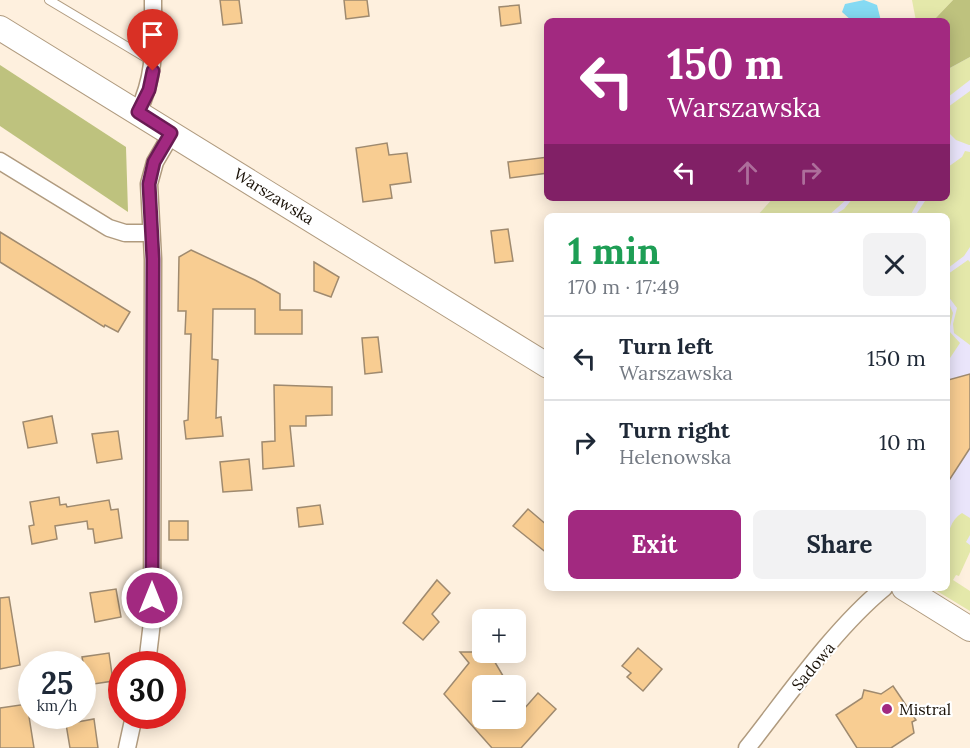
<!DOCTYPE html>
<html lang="en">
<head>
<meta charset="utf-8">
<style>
  body { margin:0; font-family:Lora,serif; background:#f2f2f3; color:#1f2937; height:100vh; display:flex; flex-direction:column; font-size:22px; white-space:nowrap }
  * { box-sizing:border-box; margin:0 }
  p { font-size:20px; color:#747a83 }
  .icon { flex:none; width:33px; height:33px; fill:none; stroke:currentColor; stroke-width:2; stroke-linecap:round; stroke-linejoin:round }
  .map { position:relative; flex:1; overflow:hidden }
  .drawer { position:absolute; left:544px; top:213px; width:406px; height:378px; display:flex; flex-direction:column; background:#fff; border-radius:9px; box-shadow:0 3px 15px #0003 }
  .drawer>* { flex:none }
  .hud { position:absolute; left:544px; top:18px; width:406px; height:183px; border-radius:9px; box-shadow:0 3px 15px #0003; background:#a22980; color:#fff; overflow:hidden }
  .controls { position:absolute; left:472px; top:609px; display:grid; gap:12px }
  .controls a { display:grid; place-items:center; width:54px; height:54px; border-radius:9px; background:#fff; box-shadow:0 3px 15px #0003; font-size:30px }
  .speed { position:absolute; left:18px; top:651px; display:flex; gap:12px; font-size:30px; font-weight:700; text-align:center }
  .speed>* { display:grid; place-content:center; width:78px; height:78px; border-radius:50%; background:#fff; box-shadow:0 3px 15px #0003; line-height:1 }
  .speed small { font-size:15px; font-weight:400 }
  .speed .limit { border:9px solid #d22; background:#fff; color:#111 }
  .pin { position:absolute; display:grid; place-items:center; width:51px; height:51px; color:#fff; margin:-62px -26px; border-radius:50% 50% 50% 0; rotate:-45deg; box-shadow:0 0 6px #0007 }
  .pin .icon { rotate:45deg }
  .me { position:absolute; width:66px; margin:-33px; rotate:0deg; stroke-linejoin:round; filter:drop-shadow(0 0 4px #0008) }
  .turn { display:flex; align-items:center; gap:21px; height:126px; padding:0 24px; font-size:27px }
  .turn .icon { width:78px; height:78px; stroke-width:2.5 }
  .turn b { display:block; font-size:42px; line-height:51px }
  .lanes { display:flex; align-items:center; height:57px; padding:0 24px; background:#0003; justify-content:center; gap:30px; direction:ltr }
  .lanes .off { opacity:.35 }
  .round { display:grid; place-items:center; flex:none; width:63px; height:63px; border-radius:9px; background:#f2f2f3 }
  .headline { display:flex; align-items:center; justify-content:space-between; height:102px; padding:0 24px }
  h1 { font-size:36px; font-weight:800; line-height:45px; color:#1e9e55 }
  .button { display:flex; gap:12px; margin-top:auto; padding:12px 24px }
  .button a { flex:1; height:69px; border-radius:9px; background:#a22980; color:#fff; font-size:24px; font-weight:800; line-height:69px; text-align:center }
  .button a+a { background:#f2f2f3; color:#1f2937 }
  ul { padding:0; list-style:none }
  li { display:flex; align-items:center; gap:18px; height:84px; padding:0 24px; border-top:2px solid #e0e1e3 }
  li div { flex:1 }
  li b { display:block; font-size:22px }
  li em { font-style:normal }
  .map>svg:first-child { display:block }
  .commercial { fill:#eae5fb }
  .green { fill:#e4e8aa }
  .forest { fill:#bec27e }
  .water { fill:#85daf3 }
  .building { fill:#f8cd92; stroke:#9f8a6f; stroke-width:1.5 }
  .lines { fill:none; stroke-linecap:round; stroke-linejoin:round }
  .lane-casing { stroke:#b09b7f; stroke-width:10 }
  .street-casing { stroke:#b09b7f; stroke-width:19 }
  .secondary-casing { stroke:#b09b7f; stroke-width:26 }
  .lane { stroke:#fff; stroke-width:8 }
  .street { stroke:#fff; stroke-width:16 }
  .secondary { stroke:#fff; stroke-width:24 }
  .route-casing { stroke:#691b53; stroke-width:15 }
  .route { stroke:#a22980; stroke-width:10 }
  .poi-dot { fill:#a22980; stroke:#fff; stroke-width:2 }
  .labels { text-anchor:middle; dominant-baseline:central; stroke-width:4.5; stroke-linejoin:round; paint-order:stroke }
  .street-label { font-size:16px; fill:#191107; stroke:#fff }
  .poi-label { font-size:16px; fill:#191107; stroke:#fff; text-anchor:start }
</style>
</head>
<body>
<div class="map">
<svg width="970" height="748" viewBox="0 0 970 748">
  <rect width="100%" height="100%" fill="#fef0de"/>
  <path class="commercial" d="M 970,0 L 970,546 L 954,578 L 948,574 L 948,216 L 757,216 L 773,198 L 948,198 L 948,21 Z"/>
  <g class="green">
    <path d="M 912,0 L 953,0 L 933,21 L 916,21 Z"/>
    <path d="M 970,57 L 970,80 L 948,97 L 948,69 Z"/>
    <path d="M 970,91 L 970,145 L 969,145 L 956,140 L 948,132 L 948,107 Z"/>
    <path d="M 965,151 L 970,152 L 970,247 L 964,256 L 948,268 L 948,216 L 915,216 L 927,198 L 948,198 L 948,167 L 962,157 Z"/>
    <path d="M 773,198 L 848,198 L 828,216 L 757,216 Z"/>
    <path d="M 853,198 L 920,198 L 910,216 L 833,216 L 844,209 Z"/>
    <path d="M 968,260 L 970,262 L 970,345 L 954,333 L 953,324 L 957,308 L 948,296 L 948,274 Z"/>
    <path d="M 948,301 L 953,313 L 949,331 L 960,343 L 948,361 Z"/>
    <path d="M 962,513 L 970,518 L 970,535 L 966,542 L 970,545 L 970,552 L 959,576 L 956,575 L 953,580 L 970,591 L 970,611 L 932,588 L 948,588 C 948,566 940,526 962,513 Z"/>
  </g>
  <g class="forest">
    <path d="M 953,0 L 970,0 L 970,57 L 948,69 L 948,21 L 933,21 Z"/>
    <path d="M 0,65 L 126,147 L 128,212 L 0,126 Z"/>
  </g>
  <path class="water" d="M 864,0 L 877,5 L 881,21 L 852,21 L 842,12 L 845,4 Z"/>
  <g class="building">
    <path d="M 220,0 L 239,0 L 242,23 L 223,25 Z"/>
    <path d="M 344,0 L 367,0 L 369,16 L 346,19 Z"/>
    <path d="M 519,5 L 521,23 L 501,26 L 499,7 Z"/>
    <path d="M 387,143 L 389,155 L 407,153 L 411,182 L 390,185 L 392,198 L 363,202 L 356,148 Z"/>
    <path d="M 548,157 L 548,173 L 510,178 L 508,162 Z"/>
    <path d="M 508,229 L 513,261 L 495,263 L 491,231 Z"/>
    <path d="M 0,232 L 130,312 L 118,332 L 105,325 L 104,327 L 0,262 Z"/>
    <path d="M 191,250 L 255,280 L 280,294 L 280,310 L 302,310 L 302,334 L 255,334 L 255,309 L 213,309 L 212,359 L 218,360 L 216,418 L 221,417 L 223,436 L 186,439 L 184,421 L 188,420 L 191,334 L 185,334 L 186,311 L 178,311 L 179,257 Z"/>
    <path d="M 314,262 L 339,277 L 331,297 L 314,291 Z"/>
    <path d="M 378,337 L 382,372 L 365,374 L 362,338 Z"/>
    <path d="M 970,374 L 970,448 L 948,482 L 948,380 Z"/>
    <path d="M 274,385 L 332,387 L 332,415 L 306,416 L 306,426 L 290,426 L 294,466 L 263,469 L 262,442 L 275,441 Z"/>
    <path d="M 52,416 L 57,443 L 28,448 L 23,422 Z"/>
    <path d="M 118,431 L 122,459 L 97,463 L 92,434 Z"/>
    <path d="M 249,459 L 252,490 L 223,492 L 220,462 Z"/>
    <path d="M 59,497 L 60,505 L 66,504 L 67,507 L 109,500 L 111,510 L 118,509 L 122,538 L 95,543 L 93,529 L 88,529 L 87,521 L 55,526 L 57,539 L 32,544 L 29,526 L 34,525 L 30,502 Z"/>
    <path d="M 320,505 L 323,524 L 299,527 L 297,508 Z"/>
    <path d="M 528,509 L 548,526 L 548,554 L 513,526 Z"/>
    <rect x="169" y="521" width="19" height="19"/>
    <path d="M 437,580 L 450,593 L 432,614 L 439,622 L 423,640 L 403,623 Z"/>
    <path d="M 116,589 L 121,617 L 95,622 L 90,593 Z"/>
    <path d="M 9,597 L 20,665 L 0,669 L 0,598 Z"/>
    <path d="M 638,648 L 662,669 L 643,691 L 627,677 L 631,673 L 622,666 Z"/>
    <path d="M 460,652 L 489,652 L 509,686 L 483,686 L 483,718 L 516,718 L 538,693 L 556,709 L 521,748 L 492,748 L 444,694 L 469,663 Z"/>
    <path d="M 109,653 L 113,681 L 87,685 L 82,657 Z"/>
    <path d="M 893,686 L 916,720 L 912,722 L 914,733 L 891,748 L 857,748 L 836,715 L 862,698 L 864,690 L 881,694 Z"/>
    <path d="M 27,704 L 34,748 L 0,748 L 0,708 Z"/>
    <path d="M 94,719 L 98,748 L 70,748 L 66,724 Z"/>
  </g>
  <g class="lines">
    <g class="lane-casing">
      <path id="lane" d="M 49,0 L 153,62"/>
    </g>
    <g class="street-casing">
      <g id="street">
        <path d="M 138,112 C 157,72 153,43 153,0"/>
        <path d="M 0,161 L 109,228 L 125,233 L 151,233"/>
        <path d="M 147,664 L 152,622 L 153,259 L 149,184 L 155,162 L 172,133"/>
        <path d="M 127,748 L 134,716"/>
        <path d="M 747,748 C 788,696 834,629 884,588"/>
      </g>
    </g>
    <g class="secondary-casing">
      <g id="secondary">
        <path d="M 0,28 L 548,366"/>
        <path d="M 904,588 L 970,629"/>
      </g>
    </g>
    <use href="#lane" class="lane"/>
    <use href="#street" class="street"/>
    <use href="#secondary" class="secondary"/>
  </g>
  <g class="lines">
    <g class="route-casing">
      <path id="route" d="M 152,598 L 153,259 L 149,184 L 154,162 L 171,133 L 138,112 L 149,90 L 153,71"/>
    </g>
    <use href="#route" class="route"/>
  </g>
  <circle class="poi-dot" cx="887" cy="709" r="6"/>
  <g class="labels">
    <g class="street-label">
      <text transform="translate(274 196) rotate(32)">Warszawska</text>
      <text transform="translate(813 666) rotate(-50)">Sadowa</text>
    </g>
    <g class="poi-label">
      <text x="899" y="709">Mistral</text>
    </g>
  </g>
</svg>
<div class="controls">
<a>+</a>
<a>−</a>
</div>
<div class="speed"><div>25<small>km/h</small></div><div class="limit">30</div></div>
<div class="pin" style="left:153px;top:71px;background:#d93025"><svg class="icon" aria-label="arrive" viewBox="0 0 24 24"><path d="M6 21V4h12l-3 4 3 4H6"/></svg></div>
<svg class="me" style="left:152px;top:598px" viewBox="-20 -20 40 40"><circle r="17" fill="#a22980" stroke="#fff" stroke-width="3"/><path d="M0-11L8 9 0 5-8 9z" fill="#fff"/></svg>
<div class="hud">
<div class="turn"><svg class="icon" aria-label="left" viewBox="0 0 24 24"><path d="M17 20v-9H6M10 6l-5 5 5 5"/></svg><div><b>150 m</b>Warszawska</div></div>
<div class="lanes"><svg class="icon" aria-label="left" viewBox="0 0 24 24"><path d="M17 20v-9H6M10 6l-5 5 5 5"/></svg><svg class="icon off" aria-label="ahead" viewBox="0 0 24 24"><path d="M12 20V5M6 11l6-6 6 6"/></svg><svg class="icon off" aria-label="right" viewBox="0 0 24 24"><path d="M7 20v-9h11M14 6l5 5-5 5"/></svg></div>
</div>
<section class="drawer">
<div class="headline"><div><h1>1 min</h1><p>170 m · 17:49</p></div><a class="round"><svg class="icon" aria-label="close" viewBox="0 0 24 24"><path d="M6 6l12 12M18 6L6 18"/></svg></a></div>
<ul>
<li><svg class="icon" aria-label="left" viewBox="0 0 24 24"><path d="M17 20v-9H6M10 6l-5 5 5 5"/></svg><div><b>Turn left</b><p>Warszawska</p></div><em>150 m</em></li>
<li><svg class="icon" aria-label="right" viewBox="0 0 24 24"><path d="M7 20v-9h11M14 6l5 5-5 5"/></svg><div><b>Turn right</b><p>Helenowska</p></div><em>10 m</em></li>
</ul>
<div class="button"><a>Exit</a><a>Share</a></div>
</section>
</div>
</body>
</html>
